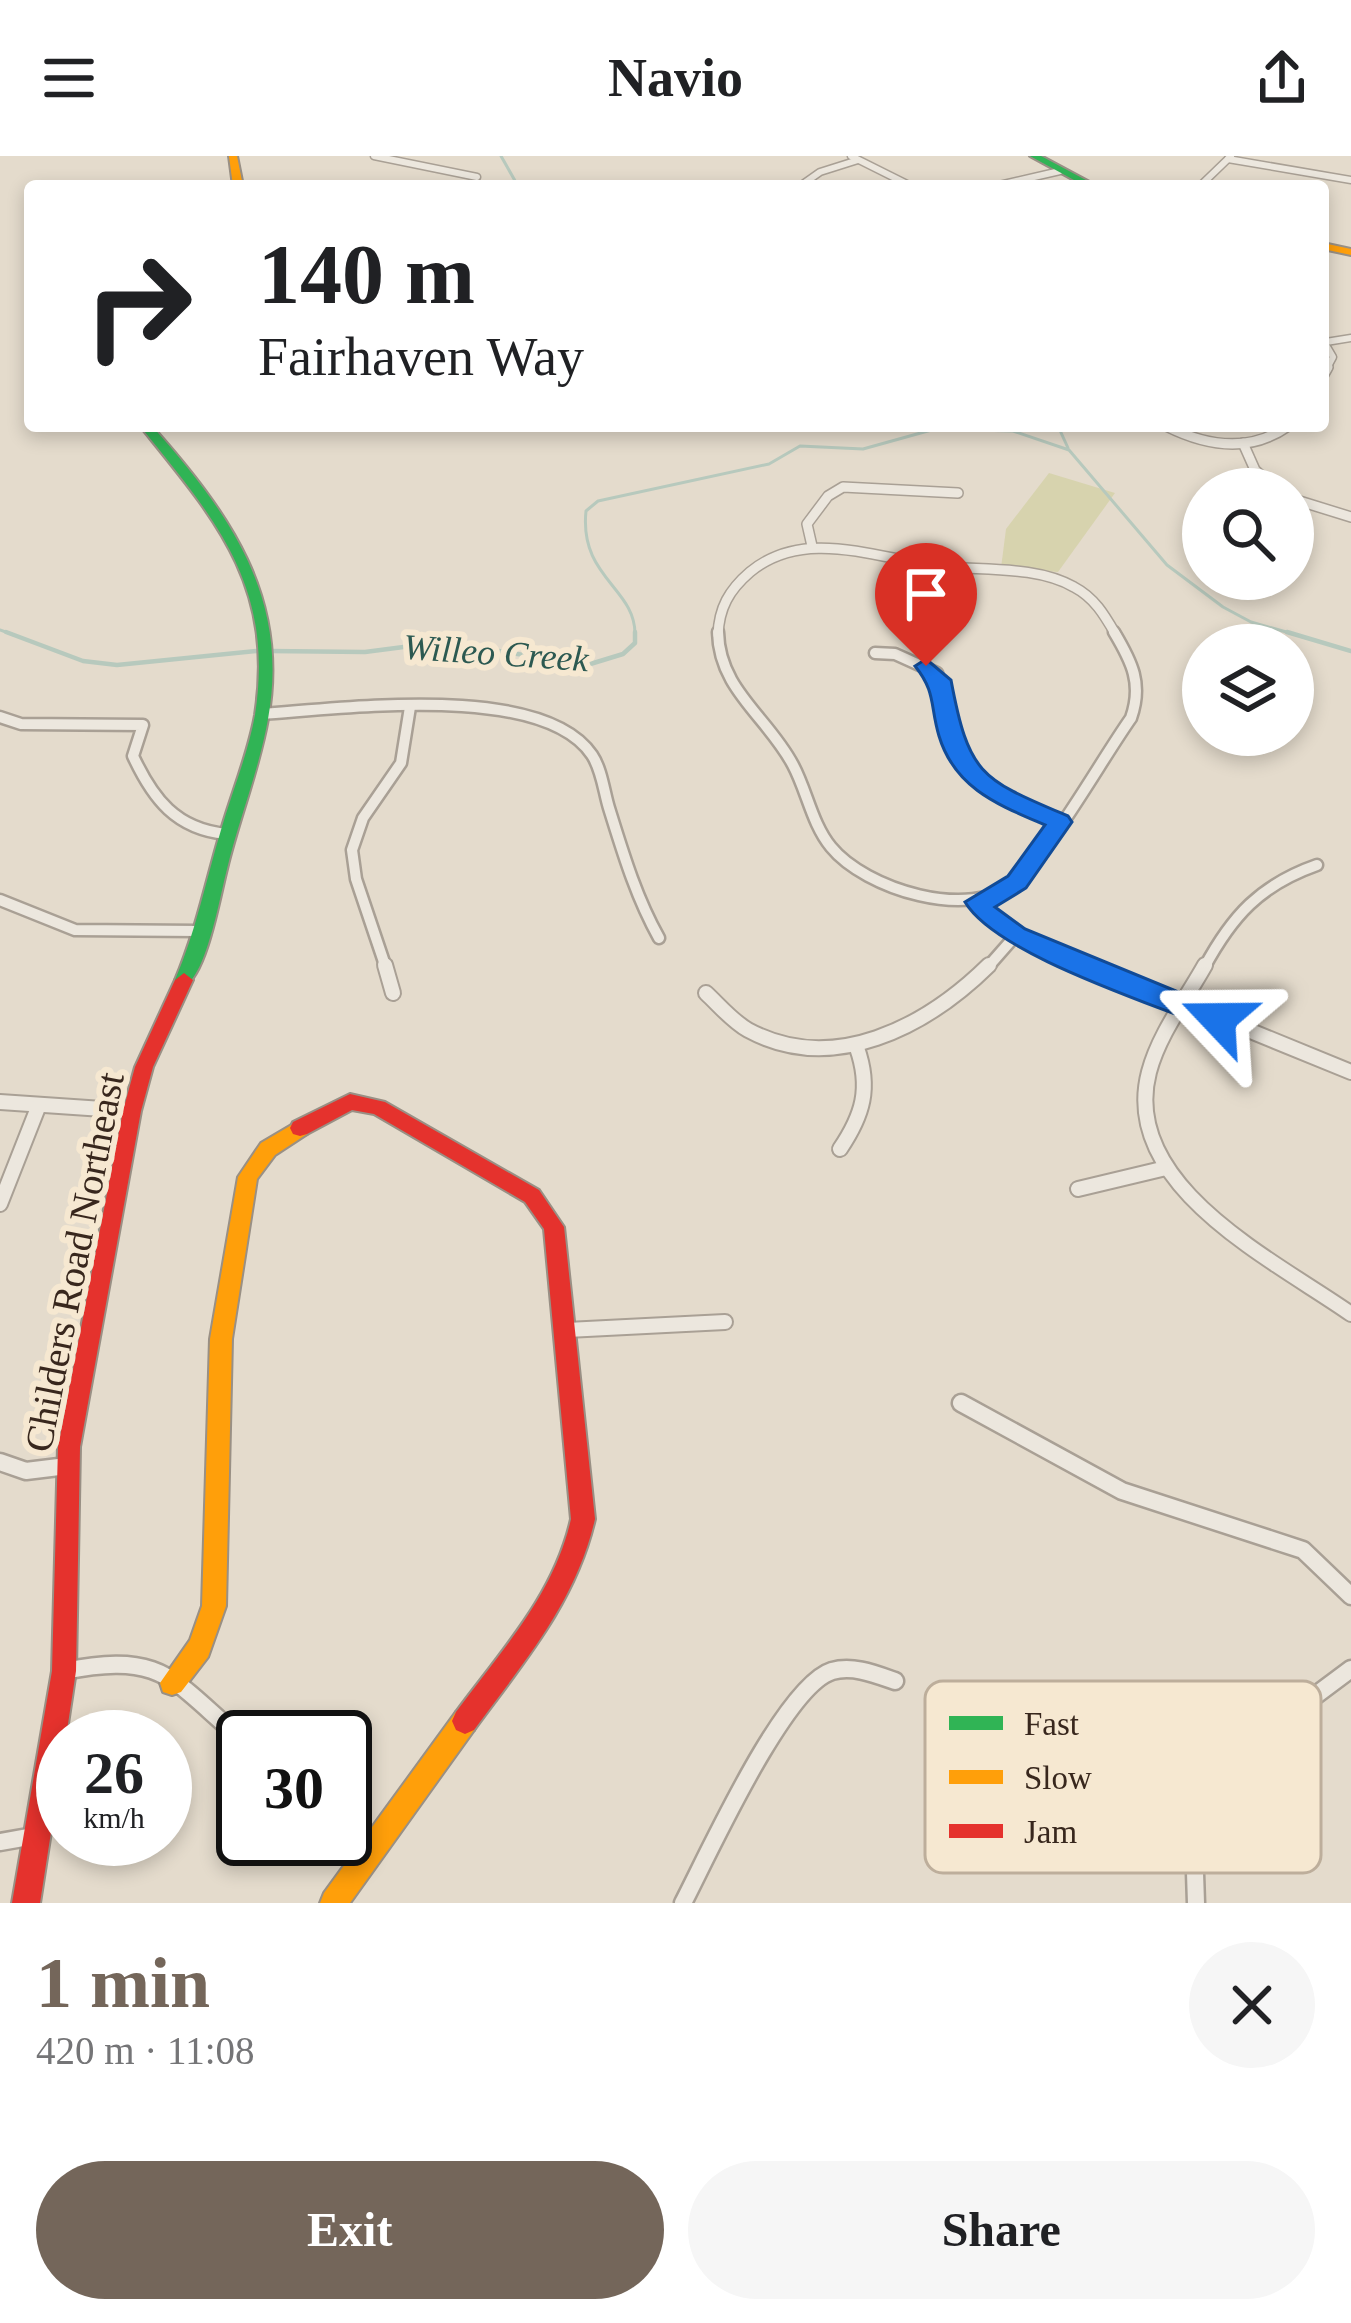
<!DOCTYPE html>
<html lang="en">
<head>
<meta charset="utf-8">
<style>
  body { margin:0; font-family:"Times New Roman",serif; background:#f6f6f6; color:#202124; height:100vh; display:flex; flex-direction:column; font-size:45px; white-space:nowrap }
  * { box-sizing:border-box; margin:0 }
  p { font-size:39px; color:#757577 }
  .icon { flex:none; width:66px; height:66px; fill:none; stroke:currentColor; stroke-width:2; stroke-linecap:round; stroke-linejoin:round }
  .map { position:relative; height:1747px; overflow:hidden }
  .sheet { display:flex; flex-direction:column; background:#fff; flex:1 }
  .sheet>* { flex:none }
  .hud { position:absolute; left:24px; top:24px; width:1305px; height:252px; border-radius:12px; box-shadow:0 6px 18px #0003; background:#fff; color:#202124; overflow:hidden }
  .buttons { position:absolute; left:1182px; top:312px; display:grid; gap:24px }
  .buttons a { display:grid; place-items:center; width:132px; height:132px; border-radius:50%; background:#fff; box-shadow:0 6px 18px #0003; font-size:60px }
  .speed { position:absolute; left:36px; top:1554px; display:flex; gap:24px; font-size:60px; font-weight:700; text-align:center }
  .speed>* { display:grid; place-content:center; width:156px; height:156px; border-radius:50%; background:#fff; box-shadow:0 6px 18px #0003; line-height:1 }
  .speed small { font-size:30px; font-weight:400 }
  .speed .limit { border:6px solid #111; border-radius:18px; background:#fff; color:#111 }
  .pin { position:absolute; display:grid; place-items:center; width:102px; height:102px; color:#fff; margin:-123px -51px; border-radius:50% 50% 50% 0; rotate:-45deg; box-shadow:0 0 12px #0007 }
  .pin .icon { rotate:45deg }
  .me { position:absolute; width:132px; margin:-66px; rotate:293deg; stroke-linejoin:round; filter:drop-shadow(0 0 9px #0008) }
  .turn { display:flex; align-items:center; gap:42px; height:252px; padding:0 36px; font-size:54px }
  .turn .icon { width:156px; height:156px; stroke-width:2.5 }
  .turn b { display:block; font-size:84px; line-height:102px }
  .round { display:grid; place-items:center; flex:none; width:126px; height:126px; border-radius:63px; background:#f6f6f6 }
  .overview { display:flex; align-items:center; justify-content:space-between; height:204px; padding:0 36px }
  h1 { font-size:72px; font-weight:800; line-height:90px; color:#74665a }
  .action { display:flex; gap:24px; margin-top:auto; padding:24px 36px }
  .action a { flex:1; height:138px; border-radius:72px; background:#74665a; color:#fff; font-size:48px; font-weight:800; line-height:138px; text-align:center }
  .action a+a { background:#f6f6f6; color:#202124 }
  header { display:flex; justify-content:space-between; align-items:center; height:156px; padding:0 36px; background:#fff; font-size:54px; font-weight:800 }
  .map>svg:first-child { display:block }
  .green { fill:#d7d3ae }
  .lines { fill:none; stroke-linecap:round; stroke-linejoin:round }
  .stream-far1 { stroke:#b7c9bd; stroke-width:3 }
  .stream { stroke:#b7c9bd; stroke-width:4.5 }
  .street-far4-casing { stroke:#a9a095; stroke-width:9 }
  .street-far3-casing { stroke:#a9a095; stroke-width:12 }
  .street-far2-casing { stroke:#a9a095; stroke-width:15 }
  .street-far1-casing { stroke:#a9a095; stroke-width:18 }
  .street-casing { stroke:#a9a095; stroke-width:21 }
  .fast-casing { stroke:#999085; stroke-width:4 }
  .slow-casing { stroke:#999085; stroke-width:4 }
  .jam-casing { stroke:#999085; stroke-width:4 }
  .street-far4 { stroke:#ece7de; stroke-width:6 }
  .street-far3 { stroke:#ece7de; stroke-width:9 }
  .street-far2 { stroke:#ece7de; stroke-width:10 }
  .street-far1 { stroke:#ece7de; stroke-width:14 }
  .street { stroke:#ece7de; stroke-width:16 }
  .fast { fill:#30b455; fill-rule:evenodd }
  .slow { fill:#ff9f0a; fill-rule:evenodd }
  .jam { fill:#e5322d; fill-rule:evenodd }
  .route { fill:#1a73e8; stroke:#114b97; stroke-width:3 }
  .labels { text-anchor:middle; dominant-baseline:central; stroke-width:12; stroke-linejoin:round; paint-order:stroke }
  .far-water-label { font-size:36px; font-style:italic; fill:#2c5951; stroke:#f6e8d1 }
  .street-label { font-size:39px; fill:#38271d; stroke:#f6e8d1 }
  .key { fill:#f6e8d1; stroke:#bdae9b; stroke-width:3 }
  .key-label { font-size:33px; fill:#38271d }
</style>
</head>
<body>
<header><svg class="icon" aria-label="menu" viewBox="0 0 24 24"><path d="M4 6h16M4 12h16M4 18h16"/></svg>Navio<svg class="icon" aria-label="share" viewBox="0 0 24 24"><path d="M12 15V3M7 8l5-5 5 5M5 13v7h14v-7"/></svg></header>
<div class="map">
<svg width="1351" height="1747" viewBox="0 0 1351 1747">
  <rect width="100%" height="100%" fill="#e4dbcc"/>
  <path class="green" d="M 1049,317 L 1115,337 L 1058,416 L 1001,412 L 1006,373 Z"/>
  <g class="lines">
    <g class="stream-far1">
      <path d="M 501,0 L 518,30"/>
      <path d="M 1058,270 L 1068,292"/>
      <path d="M 0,474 L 14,479"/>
      <path d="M 635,479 C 636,432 579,422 586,355 L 598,345 L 769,308 L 800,290 L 863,293 L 935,273 L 1013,275 L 1069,294 L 1167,409 L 1223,451 L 1251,466 L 1297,479"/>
    </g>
    <g class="stream">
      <path d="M 6,476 L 83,505 L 117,509 L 257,495"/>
      <path d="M 1287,476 L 1351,495"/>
      <path d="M 269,495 L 365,496 L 442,486 L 587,509 L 623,498 L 635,487 L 635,476"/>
    </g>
    <g class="street-far4-casing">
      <g id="street-far4">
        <path d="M 374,0 L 477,21"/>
        <path d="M 851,0 L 911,30"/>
        <path d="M 1228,3 L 1351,24"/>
        <path d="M 803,28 L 820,16 L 858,4"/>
        <path d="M 995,30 L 1060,15"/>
        <path d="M 1200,30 L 1231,0"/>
        <path d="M 1323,184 L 1333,201 L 1326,214"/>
        <path d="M 1326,186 L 1351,182"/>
      </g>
    </g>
    <g class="street-far3-casing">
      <g id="street-far3">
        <path d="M 1323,220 L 1328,211"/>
        <path d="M 1166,270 C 1206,290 1250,297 1288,270"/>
        <path d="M 1243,287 L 1255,314 L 1276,333"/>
        <path d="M 1293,343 L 1351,361"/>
        <path d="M 812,390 L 807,368 L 828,340 L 843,331 L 958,337"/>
        <path d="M 718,479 C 719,452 729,434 750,416 C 804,371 875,402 937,410 C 980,415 1036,409 1074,431 C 1095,442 1105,460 1116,479"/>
      </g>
    </g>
    <g class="street-far2-casing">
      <g id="street-far2">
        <path d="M 718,476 C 719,534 768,561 793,609 C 807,635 812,668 831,691 C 865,733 971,766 1015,726 C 1052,693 1100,606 1131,562 C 1143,528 1132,506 1114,476"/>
        <path d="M 875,497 L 895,498 L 937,517 C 945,538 945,561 951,582 C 966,632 1017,648 1060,666"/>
        <path d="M 262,558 C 340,553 542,525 592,599 C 602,614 604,636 609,652 C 623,697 636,741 659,782"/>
        <path d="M 0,561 L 21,568 L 143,569 L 133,600 C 153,643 176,673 226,678"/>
        <path d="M 0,744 L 75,774 L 199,775"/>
        <path d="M 978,746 C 1005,783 1055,795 1096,812"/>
        <path d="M 386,812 L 356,723 L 352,694 L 363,662 L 401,607 L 410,551"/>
        <path d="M 987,812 L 1016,779"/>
        <path d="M 1204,812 C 1232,760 1260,729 1317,709"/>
      </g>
    </g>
    <g class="street-far1-casing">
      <g id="street-far1">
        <path d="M 385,809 L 393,837"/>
        <path d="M 1089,809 L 1351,916"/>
        <path d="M 1205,809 C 1186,843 1159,878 1149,916 C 1119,1030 1276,1105 1351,1158"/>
        <path d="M 706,837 C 719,849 732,865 748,874 C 833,920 926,871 989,809"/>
        <path d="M 0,946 L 132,955"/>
        <path d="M 840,993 C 863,959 871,932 857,892"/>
        <path d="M 1078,1033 L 1166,1012"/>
        <path d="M 0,1048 L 39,949"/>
        <path d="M 567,1174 L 725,1166"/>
      </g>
    </g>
    <g class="street-casing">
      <g id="street">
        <path d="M 961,1247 L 1122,1335 L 1303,1394 L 1351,1440"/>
        <path d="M 0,1306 L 26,1315 L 67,1310"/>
        <path d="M 64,1515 C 165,1495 171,1524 243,1584"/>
        <path d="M 1275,1597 L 1304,1548 L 1351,1513"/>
        <path d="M 345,1667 L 373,1691"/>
        <path d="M 0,1686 L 34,1680"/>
        <path d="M 1195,1717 L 1196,1747"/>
        <path d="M 683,1747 C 708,1699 784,1530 832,1515 C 853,1509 875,1518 895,1525"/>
      </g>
    </g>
    <g class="fast-casing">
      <g id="fast">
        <path d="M 1030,0 L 1041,0 L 1097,30 L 1085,30 Z"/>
        <path d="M 140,270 L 152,270 C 229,357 290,441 268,563 C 259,614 239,663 227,713 C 220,740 207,818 184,831 L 175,824 C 196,775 206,724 221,674 C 232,636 248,598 255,559 C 275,429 215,363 140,270 Z"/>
      </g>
    </g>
    <g class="slow-casing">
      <g id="slow">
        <path d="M 229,0 L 237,0 L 243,30 L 233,30 Z"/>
        <path d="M 1323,87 L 1351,93 L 1351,99 L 1323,93 Z"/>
        <path d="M 300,964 L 307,966 L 310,972 L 307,978 L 275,999 L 257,1023 L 232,1183 L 226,1450 L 208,1501 L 181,1536 L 172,1539 L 163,1536 L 160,1527 L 190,1484 L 202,1450 L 210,1183 L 238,1021 L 261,987 Z"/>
        <path d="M 465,1552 L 474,1556 L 478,1565 L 474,1574 L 350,1747 L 320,1747 L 324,1737 L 456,1556 Z"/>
      </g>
    </g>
    <g class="jam-casing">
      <g id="jam">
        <path d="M 184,817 L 193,824 L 153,911 L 141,955 L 80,1291 L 76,1515 L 66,1581 L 63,1581 L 63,1599 L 40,1747 L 12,1747 L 52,1515 L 58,1291 L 123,955 L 135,911 L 175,824 Z"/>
        <path d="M 350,938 L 385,946 L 539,1034 L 564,1071 L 595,1363 C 576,1446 523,1507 474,1574 L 465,1578 L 456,1574 L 452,1565 L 456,1556 C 501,1495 554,1439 571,1363 L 544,1073 L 525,1046 L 374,958 L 352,954 L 307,978 L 300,980 L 293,978 L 290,972 L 293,966 Z"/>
      </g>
    </g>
    <use href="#street-far4" class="street-far4"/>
    <use href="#street-far3" class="street-far3"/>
    <use href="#street-far2" class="street-far2"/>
    <use href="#street-far1" class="street-far1"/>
    <use href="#street" class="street"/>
    <use href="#fast" class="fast"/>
    <use href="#slow" class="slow"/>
    <use href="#jam" class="jam"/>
  </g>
  <path class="route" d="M 926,503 L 951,524 C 969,620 981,623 1068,660 L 1072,666 L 1026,732 L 995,751 L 1025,773 L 1227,856 L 1231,863 L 1227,871 L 1208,871 C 1148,846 996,798 965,746 L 1008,720 L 1045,669 C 999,649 955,633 939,580 C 930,550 936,536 915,510 Z"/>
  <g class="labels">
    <g class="far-water-label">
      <text transform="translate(496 497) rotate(4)">Willeo Creek</text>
    </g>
    <g class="street-label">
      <text transform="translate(74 1106) rotate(-79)">Childers Road Northeast</text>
    </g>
  </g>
  <rect x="925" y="1525" width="396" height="192" rx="18" class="key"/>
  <rect x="949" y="1560" width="54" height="14" fill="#30b455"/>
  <rect x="949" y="1614" width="54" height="14" fill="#ff9f0a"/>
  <rect x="949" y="1668" width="54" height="14" fill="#e5322d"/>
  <g class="key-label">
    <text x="1024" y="1579">Fast</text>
    <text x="1024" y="1633">Slow</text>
    <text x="1024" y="1687">Jam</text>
  </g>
</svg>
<div class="buttons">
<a><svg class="icon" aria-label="search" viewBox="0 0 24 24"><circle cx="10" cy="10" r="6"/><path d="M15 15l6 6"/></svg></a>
<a><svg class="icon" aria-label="layers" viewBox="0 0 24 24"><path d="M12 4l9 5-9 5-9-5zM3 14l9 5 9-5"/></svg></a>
</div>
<div class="speed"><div>26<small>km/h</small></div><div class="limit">30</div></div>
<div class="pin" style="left:926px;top:510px;background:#d93025"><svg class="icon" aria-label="arrive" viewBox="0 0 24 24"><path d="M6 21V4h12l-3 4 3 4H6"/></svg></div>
<svg class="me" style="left:1218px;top:863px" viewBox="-20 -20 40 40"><path d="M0-17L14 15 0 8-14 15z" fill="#1a73e8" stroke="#fff" stroke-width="4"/></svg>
<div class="hud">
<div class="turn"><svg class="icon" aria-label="right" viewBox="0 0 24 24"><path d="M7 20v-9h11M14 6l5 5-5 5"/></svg><div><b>140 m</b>Fairhaven Way</div></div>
</div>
</div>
<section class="sheet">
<div class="overview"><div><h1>1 min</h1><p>420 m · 11:08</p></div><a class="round"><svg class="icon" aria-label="close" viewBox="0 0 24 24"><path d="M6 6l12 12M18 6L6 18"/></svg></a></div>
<div class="action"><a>Exit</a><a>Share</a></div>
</section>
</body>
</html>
